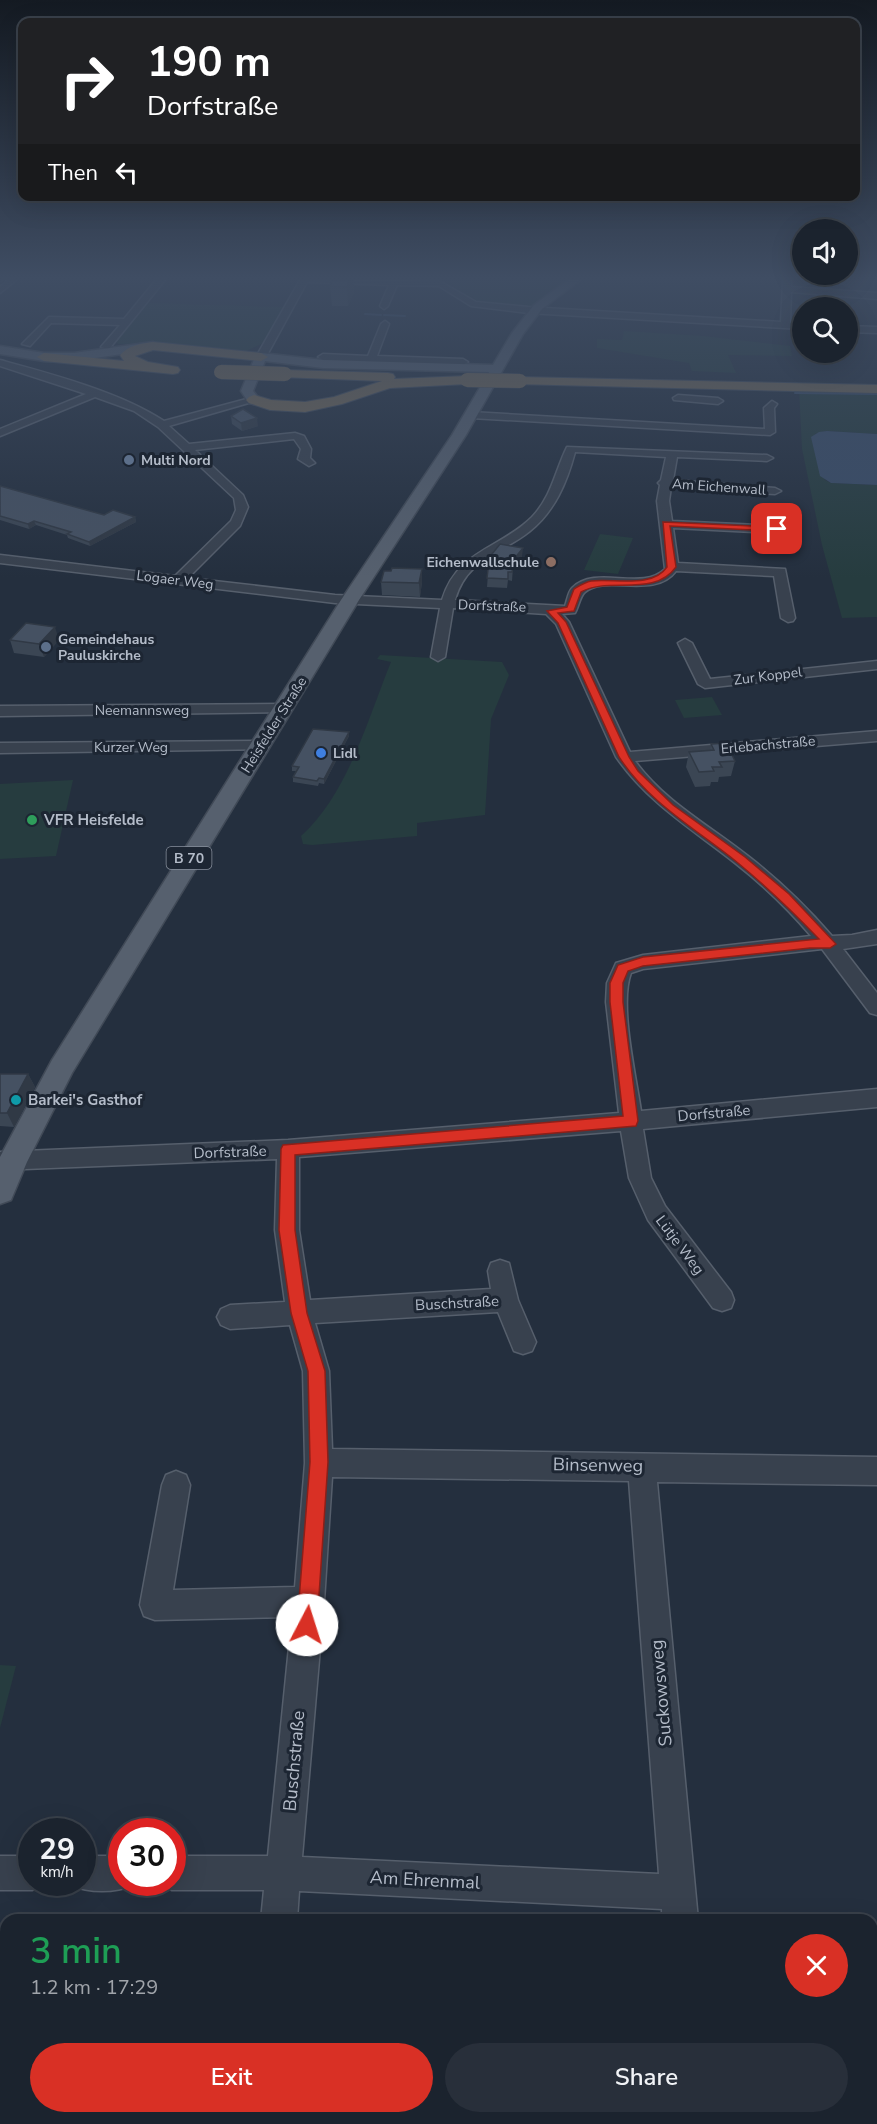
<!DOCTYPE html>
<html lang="en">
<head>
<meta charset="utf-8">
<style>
  body { margin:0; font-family:"Nunito Sans",sans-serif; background:#282f3a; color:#f1f3f6; height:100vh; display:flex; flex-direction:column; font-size:22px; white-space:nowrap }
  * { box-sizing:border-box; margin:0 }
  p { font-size:20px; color:#a0a4aa }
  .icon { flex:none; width:33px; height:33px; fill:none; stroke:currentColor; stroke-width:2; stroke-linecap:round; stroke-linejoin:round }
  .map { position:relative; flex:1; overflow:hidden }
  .sheet { position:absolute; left:0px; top:1914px; width:878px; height:210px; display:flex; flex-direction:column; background:#1b232e; border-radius:18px 18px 0 0; box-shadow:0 6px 24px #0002,0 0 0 2px #39404a }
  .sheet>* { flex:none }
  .top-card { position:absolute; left:18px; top:18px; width:842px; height:183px; border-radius:12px; box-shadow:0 6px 24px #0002,0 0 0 2px #39404a; background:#202124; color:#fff; overflow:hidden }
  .tools { position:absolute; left:792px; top:219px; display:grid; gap:12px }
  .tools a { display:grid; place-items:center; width:66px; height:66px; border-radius:50%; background:#1b232e; box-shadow:0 6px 24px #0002,0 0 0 2px #39404a; font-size:30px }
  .speed { position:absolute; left:18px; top:1818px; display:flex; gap:12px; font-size:30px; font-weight:700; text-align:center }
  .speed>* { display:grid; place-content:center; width:78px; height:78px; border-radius:50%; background:#1b232e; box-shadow:0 6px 24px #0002,0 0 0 2px #39404a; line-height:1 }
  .speed small { font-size:15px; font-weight:400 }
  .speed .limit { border:9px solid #d22; background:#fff; color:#111 }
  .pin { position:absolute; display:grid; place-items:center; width:51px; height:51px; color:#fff; margin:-26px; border-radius:12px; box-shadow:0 3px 9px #0006 }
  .me { position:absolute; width:66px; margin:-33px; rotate:5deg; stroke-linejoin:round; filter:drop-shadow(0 0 4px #0008) }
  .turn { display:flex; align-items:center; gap:21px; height:126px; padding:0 30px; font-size:27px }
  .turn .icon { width:78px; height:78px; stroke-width:2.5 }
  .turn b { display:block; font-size:42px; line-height:51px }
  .then { display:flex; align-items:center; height:57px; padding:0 30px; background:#0003; gap:12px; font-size:22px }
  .round { display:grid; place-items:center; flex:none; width:63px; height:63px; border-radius:32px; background:#282f3a }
  .head { display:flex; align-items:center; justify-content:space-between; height:102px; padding:0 30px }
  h1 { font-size:36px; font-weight:600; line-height:45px; color:#1e9e55 }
  .button { display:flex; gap:12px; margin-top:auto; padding:12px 30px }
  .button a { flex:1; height:69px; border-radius:36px; background:#d93025; color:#fff; font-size:24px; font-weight:600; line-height:69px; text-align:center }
  .button a+a { background:#282f3a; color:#f1f3f6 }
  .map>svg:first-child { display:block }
  .green { fill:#263c3f }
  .water { fill:#394c67 }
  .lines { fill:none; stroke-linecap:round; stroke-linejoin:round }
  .stream { stroke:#394c67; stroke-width:2 }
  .minor-casing { stroke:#565f6c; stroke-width:3 }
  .major-casing { stroke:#414a57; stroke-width:3 }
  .highway-casing { stroke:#434c59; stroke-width:2 }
  .minor { fill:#38414e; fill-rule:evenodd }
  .major { fill:#56606e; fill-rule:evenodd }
  .highway { fill:#746855; fill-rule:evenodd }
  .rail-casing { stroke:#5a6575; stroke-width:3 }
  .rail { stroke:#1d2633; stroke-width:2; stroke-dasharray:6; stroke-linecap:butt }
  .highway-bridge-casing { stroke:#434c59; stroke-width:15; stroke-linecap:butt }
  .highway-bridge { stroke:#746855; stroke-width:14 }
  .wall { fill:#3b4654 }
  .shaded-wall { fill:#303945 }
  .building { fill:#455162; stroke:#303945; stroke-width:1.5 }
  .route { fill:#d93025; stroke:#8d1f18; stroke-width:1.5 }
  .service-dot { fill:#5c6f8a; stroke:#1d2633; stroke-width:2 }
  .education-dot { fill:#8d6e63; stroke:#1d2633; stroke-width:2 }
  .shop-dot { fill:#3f7fe0; stroke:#1d2633; stroke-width:2 }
  .leisure-dot { fill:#2e9e5b; stroke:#1d2633; stroke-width:2 }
  .culture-dot { fill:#0f9aa8; stroke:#1d2633; stroke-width:2 }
  .labels { text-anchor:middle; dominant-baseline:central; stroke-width:6; stroke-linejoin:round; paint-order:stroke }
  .far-poi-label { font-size:14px; font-weight:bold; fill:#b4bcc9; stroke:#1d2633; text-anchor:start }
  .far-street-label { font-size:14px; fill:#b4bcc9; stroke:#1d2633 }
  .shield { fill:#1d2633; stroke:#878f9c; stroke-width:1.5 }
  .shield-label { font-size:14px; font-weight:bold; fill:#b4bcc9 }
  .poi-label { font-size:15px; font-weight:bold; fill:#b4bcc9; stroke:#1d2633; text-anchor:start }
  .street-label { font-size:15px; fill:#b4bcc9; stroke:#1d2633 }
  .near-street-label { font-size:18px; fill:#b4bcc9; stroke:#1d2633 }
</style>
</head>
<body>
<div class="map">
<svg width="877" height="2124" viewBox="0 0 877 2124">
  <rect width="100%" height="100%" fill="#242f3e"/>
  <g class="green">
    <path d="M 566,280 L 528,309 L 475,303 L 447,281 Z"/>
    <path d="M 146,303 L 284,307 L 263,343 L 246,351 L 172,343 L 118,344 L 115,340 Z"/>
    <path d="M 624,331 L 703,336 L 790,346 L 792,356 L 728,355 L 736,373 L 692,371 L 689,363 L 597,348 L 597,339 L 622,340 Z"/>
    <path d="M 799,389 L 877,391 L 877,434 L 827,431 L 815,434 L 825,480 L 831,483 L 877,485 L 877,617 L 842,618 L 822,545 L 802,449 Z"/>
    <path d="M 600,534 L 633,538 L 618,574 L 584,570 Z"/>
    <path d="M 380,655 L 502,662 L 509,675 L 491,719 L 485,815 L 417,823 L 417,836 L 312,845 L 303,844 L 301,836 C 348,794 368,718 391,662 L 377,659 Z"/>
    <path d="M 712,697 L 722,715 L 684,718 L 675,700 Z"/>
    <path d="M 73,780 L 56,856 L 0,859 L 0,784 Z"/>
    <path d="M 0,1665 L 16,1666 L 0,1728 Z"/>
  </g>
  <path class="water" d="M 827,431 L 877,434 L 877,485 L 831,483 L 820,476 L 811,437 L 819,432 Z"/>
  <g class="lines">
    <g class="stream">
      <path d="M 365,314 L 381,315"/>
      <path d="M 384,315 L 405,316"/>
      <path d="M 795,393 L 877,394"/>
    </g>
    <g class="minor-casing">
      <g id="minor">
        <path d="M 7,280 L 16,280 L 0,293 L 0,287 Z"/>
        <path d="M 156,280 L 165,280 L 109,349 L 101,347 L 120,325 L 51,323 L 30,346 L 22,344 L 49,317 L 124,319 Z"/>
        <path d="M 300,280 L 441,282 L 476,302 L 528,307 L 781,322 L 783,280 L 791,280 L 791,287 L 877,293 L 877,299 L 791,292 L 790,323 L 802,323 L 802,329 L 528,313 L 471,306 L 439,286 L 397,285 L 388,306 L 384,309 L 380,306 L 389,285 L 307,282 L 266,357 L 258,359 L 256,357 Z"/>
        <path d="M 385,321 L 389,324 L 377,356 L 463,359 L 468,362 L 463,365 L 375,362 L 372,367 L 369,368 L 364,365 L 366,361 L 323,360 L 318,357 L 323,354 L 368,356 L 381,324 Z"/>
        <path d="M 848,326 L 877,327 L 877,333 L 848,332 Z"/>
        <path d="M 0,360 C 51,374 120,392 164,421 L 254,397 L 259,400 L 169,426 L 189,444 L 295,433 L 304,436 L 311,449 L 310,458 L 315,463 L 309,466 L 298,459 L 301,449 L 294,439 L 195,450 L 243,495 L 248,507 L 240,526 L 188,578 L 335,595 L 442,600 C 457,550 500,549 532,517 C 552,496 555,471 567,447 L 767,455 L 773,458 L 767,461 L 677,457 L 673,480 L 775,488 L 781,491 L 775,494 L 671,487 L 669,501 L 672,521 L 781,526 L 781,532 L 777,533 L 673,528 L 678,563 L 785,569 L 795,618 L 793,621 L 788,622 L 781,618 L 774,576 L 676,571 C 654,600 606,574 585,592 C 580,596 579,606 575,613 L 562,614 L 569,622 L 630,752 L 877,731 L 877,741 L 635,761 C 665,802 709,825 748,856 C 779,880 807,907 832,936 L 852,935 L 877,930 L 877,944 L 843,949 L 877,993 L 877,1015 L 870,1013 L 822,949 L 643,969 L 631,973 C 619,1004 636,1076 641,1111 L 877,1089 L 877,1107 L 643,1129 L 651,1178 L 665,1206 L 731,1292 L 734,1300 L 731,1308 L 722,1311 L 713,1308 L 648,1220 L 629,1178 L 621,1131 L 299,1157 L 299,1230 L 310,1300 L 491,1289 L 488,1271 L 491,1263 L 500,1260 L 509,1263 L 518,1300 L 536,1342 L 532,1351 L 523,1354 L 514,1351 L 498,1312 L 315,1323 L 329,1371 L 332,1449 L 877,1457 L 877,1485 L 657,1482 L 698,1920 L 662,1920 L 662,1909 L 299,1891 L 297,1920 L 261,1920 L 264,1890 L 172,1890 L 160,1885 L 159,1882 L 172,1882 L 172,1856 L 268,1856 L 292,1617 L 155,1620 L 144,1616 L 140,1605 L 162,1485 L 166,1475 L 176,1471 L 186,1475 L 190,1485 L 173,1590 L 295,1587 L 305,1463 L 303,1371 L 290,1325 L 230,1329 L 221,1325 L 217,1317 L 221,1309 L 230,1305 L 285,1302 L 275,1230 L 277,1159 L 0,1170 L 0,1152 L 288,1140 L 619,1113 L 606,1002 L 607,983 L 616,963 L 643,955 L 811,936 C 789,910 763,885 735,863 C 692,829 648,803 616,757 L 556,624 L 546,614 L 453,608 L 445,657 L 438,661 L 431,657 L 440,608 L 335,603 L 0,563 L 0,555 L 175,576 L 231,521 L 236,510 L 234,498 L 158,427 L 134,411 L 95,397 L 0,436 L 0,429 L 86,394 L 0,366 ZM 575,452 L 666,457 L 661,480 L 658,483 L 660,485 L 657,501 L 665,569 C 641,592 596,564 572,588 C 568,592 567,601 565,606 L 455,600 C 467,558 500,555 530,531 C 555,511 567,482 575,452 ZM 332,1477 L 629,1481 L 659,1874 L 302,1857 L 324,1602 Z"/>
        <path d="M 678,395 L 718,398 L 723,401 L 718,404 L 674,400 L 673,398 Z"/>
        <path d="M 772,401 L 777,404 L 774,408 L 775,432 L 770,435 L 471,418 L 466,415 L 471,412 L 765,429 L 764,408 Z"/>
        <path d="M 685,639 L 692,643 L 710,679 L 877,661 L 877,669 L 705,688 L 698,684 L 678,643 Z"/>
        <path d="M 283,704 L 288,706 L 291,709 L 288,712 L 0,716 L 0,706 Z"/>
        <path d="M 261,741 L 267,743 L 269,746 L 267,749 L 0,753 L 0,743 Z"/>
        <path d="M 0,1856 L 32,1856 L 32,1882 L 45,1882 L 44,1885 L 32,1890 L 0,1890 Z"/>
        <path d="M 82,1856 L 122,1856 L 122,1882 L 135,1882 L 134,1885 C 115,1893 89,1893 70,1885 L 69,1882 L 82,1882 Z"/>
        <path d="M 242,2118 L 280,2118 L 279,2124 L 241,2124 Z"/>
        <rect x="678" y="2118" width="38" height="6"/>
      </g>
    </g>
    <g class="major-casing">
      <g id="major">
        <path d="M 568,280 L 580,280 L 542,309 L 523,334 L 466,435 L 359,600 L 72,1073 L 27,1162 L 11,1200 L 0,1204 L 0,1157 L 52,1060 L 341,600 L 452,435 L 489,372 L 323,368 L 265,361 L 253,391 L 260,400 L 254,404 L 249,403 L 241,391 L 255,357 L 261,353 L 323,360 L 493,365 L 512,333 L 534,305 Z"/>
        <path d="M 153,342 L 159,346 L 157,349 L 74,361 L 44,361 L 0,354 L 0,346 L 44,353 L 74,353 Z"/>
      </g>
    </g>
    <g class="highway-casing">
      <g id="highway">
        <path d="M 153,342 L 261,353 L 268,357 L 261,361 L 153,350 L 135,356 L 148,362 L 178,367 L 180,370 L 178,373 L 173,374 L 44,361 L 37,357 L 44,353 L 124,361 L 120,355 C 129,345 140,344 153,342 Z"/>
        <path d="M 285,370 L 388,373 L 393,374 L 395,377 L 394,379 L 467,376 L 474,380 L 467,384 L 390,388 L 342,404 L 305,412 L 270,410 L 249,403 L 246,400 L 249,397 L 254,395 L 271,400 L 305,402 L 334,397 L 382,381 L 280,377 L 278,374 Z"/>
        <path d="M 520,377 L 877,385 L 877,393 L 515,384 L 513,381 L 515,378 Z"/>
      </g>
    </g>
    <use href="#minor" class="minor"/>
    <use href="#major" class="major"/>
    <use href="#highway" class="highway"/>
    <g class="rail-casing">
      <path id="rail" d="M 0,284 L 5,280"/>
    </g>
    <use href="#rail" class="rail"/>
    <g class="highway-bridge-casing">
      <g id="highway-bridge">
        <path d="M 221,372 L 285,374"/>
        <path d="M 467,380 L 520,381"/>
      </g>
    </g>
    <use href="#highway-bridge" class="highway-bridge"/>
  </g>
  <g class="wall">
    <path d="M 353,280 L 354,292 L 348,306 L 332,306 L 330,286 Z"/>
    <path d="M 231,416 L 258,426 L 242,431 L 232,424 Z"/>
    <path d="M 0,486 L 104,515 L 135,517 L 136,522 L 90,546 L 68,538 L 67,535 L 36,525 L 29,529 L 0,520 Z"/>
    <path d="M 522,556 L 513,568 L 512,581 L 508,580 L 507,588 L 487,587 L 489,561 Z"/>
    <path d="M 422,569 L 422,582 L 420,597 L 382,595 L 381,582 L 391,571 Z"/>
    <path d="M 10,640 L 59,640 L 44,657 L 14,653 Z"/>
    <path d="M 349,732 L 349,736 L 324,784 L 319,783 L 318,786 L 293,782 L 293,777 L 296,771 L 292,771 L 292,766 Z"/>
    <path d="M 711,744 L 735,761 L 731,776 L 719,777 L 718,782 L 711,782 L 710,786 L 695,787 L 686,767 L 689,752 L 710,751 Z"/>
    <path d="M 0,1074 L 28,1074 L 35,1087 L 14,1127 L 0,1126 Z"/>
  </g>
  <g class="shaded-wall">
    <path d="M 349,280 L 353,280 L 354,292 L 348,306 L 347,287 Z"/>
    <path d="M 257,418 L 258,426 L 242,431 L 241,423 Z"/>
    <path d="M 135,517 L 136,522 L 90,546 L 89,542 Z"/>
    <path d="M 34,521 L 36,525 L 29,529 L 28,524 Z"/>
    <path d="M 523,548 L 522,556 L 513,568 L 512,581 L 514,559 Z"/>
    <path d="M 422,569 L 422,582 L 420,597 L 419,583 Z"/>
    <path d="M 55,627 L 59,640 L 44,657 L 39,644 Z"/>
    <path d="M 349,732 L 349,736 L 324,784 L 324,779 Z"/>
    <path d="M 28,1074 L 35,1087 L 14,1127 L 7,1113 Z"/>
  </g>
  <g class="building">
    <path d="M 333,280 L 349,280 L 347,287 L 330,286 Z"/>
    <path d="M 243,409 L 257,418 L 241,423 L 231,416 Z"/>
    <path d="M 0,486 L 104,515 L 113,510 L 135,517 L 89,542 L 67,534 L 71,532 L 34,521 L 28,524 L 0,516 Z"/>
    <path d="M 500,544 L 523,548 L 514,559 L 512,572 L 508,572 L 508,579 L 487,578 L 489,561 L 491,561 L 492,554 Z"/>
    <path d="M 392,568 L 422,569 L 419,583 L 381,582 L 384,571 L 391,571 Z"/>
    <path d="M 26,623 L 55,627 L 39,644 L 10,640 Z"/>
    <path d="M 313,729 L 349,732 L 324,779 L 319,778 L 317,781 L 293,777 L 299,767 L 292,766 Z"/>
    <path d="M 726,743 L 735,761 L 719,762 L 722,767 L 712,767 L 714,771 L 699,772 L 689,752 L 714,750 L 711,744 Z"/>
    <path d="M 0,1074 L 28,1074 L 7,1113 L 0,1113 Z"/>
  </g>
  <linearGradient id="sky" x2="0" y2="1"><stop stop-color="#141a22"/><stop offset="0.48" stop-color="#3f4d63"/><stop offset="1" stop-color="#3f4d63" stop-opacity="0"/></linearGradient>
  <rect width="877" height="578" fill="url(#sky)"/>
  <path class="route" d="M 663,522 L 777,527 L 781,529 L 777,531 L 670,526 L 676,567 C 654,598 609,576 581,592 L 574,611 L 558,613 L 566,622 L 629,757 L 638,771 L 673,805 L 745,857 L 789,894 L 836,944 L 830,948 L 810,948 L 643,966 L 628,971 L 623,983 L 623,1002 L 638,1121 L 636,1126 L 295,1155 L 295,1230 L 307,1313 L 325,1371 L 328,1462 L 317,1625 L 314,1632 L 307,1635 L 300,1632 L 297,1625 L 310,1462 L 308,1371 L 291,1313 L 279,1230 L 281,1149 L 283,1145 L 623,1116 L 610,1002 L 610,983 L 618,965 L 643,957 L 819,939 C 793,912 767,887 738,863 C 696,829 649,803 619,757 L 558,623 L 547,611 L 567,607 L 574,589 C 579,586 585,582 591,581 C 613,578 652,589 667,567 Z"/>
  <g class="service-dot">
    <circle cx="129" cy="460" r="6"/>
    <circle cx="46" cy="647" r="6"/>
  </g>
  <circle class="education-dot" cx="551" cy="562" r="6"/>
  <circle class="shop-dot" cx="321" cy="753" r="6"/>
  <circle class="leisure-dot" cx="32" cy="820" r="6"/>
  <circle class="culture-dot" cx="16" cy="1100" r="6"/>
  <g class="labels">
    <g class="far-poi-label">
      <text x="141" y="460">Multi Nord</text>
      <text x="539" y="562" text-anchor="end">Eichenwallschule</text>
      <text x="58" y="639">Gemeindehaus<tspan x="58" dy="16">Pauluskirche</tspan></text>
      <text x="333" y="753">Lidl</text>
    </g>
    <g class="far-street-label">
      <text transform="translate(719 487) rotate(4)">Am Eichenwall</text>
      <text transform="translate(175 580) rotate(7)">Logaer Weg</text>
      <text transform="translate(492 606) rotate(2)">Dorfstraße</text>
      <text transform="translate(768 676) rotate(-7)">Zur Koppel</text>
      <text x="142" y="710">Neemannsweg</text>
      <text transform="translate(274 725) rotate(-58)">Heisfelder Straße</text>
      <text transform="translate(768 745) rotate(-5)">Erlebachstraße</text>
      <text x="131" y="747">Kurzer Weg</text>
    </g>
    <rect class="shield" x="166.5" y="847" width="45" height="22" rx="4.5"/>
    <g class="shield-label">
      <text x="189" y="858">B 70</text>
    </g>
    <g class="poi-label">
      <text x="44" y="820">VFR Heisfelde</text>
      <text x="28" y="1100">Barkei's Gasthof</text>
    </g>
    <g class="street-label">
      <text transform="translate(714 1113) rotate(-5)">Dorfstraße</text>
      <text transform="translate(230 1152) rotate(-2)">Dorfstraße</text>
      <text transform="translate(680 1245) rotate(53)">Lütje Weg</text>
      <text transform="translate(457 1303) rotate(-3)">Buschstraße</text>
    </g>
    <g class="near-street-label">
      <text transform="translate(598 1465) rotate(1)">Binsenweg</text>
      <text transform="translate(661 1693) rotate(-95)">Suckowsweg</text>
      <text transform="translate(294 1761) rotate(-85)">Buschstraße</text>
      <text transform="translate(425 1880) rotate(3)">Am Ehrenmal</text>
    </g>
  </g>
</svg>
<div class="tools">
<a><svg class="icon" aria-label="sound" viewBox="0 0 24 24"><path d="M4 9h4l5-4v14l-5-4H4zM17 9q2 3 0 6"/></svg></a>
<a><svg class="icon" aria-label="search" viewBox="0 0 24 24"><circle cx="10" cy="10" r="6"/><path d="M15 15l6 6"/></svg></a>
</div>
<div class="speed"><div>29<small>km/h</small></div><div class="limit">30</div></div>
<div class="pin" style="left:777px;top:529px;background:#d93025"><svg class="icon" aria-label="arrive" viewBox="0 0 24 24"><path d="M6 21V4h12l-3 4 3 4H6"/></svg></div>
<svg class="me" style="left:307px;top:1625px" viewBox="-20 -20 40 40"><circle r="19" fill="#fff"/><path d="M0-13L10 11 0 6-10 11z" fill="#d93025"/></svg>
<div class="top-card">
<div class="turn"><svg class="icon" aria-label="right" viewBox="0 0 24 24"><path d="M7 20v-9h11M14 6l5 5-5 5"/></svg><div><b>190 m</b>Dorfstraße</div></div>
<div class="then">Then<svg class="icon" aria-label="left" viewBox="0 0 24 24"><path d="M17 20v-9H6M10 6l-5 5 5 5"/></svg></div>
</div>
<section class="sheet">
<div class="head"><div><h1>3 min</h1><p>1.2 km · 17:29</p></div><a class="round" style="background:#d93025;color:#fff"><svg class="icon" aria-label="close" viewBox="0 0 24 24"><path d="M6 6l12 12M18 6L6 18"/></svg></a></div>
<div class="button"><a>Exit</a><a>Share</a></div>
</section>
</div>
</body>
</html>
